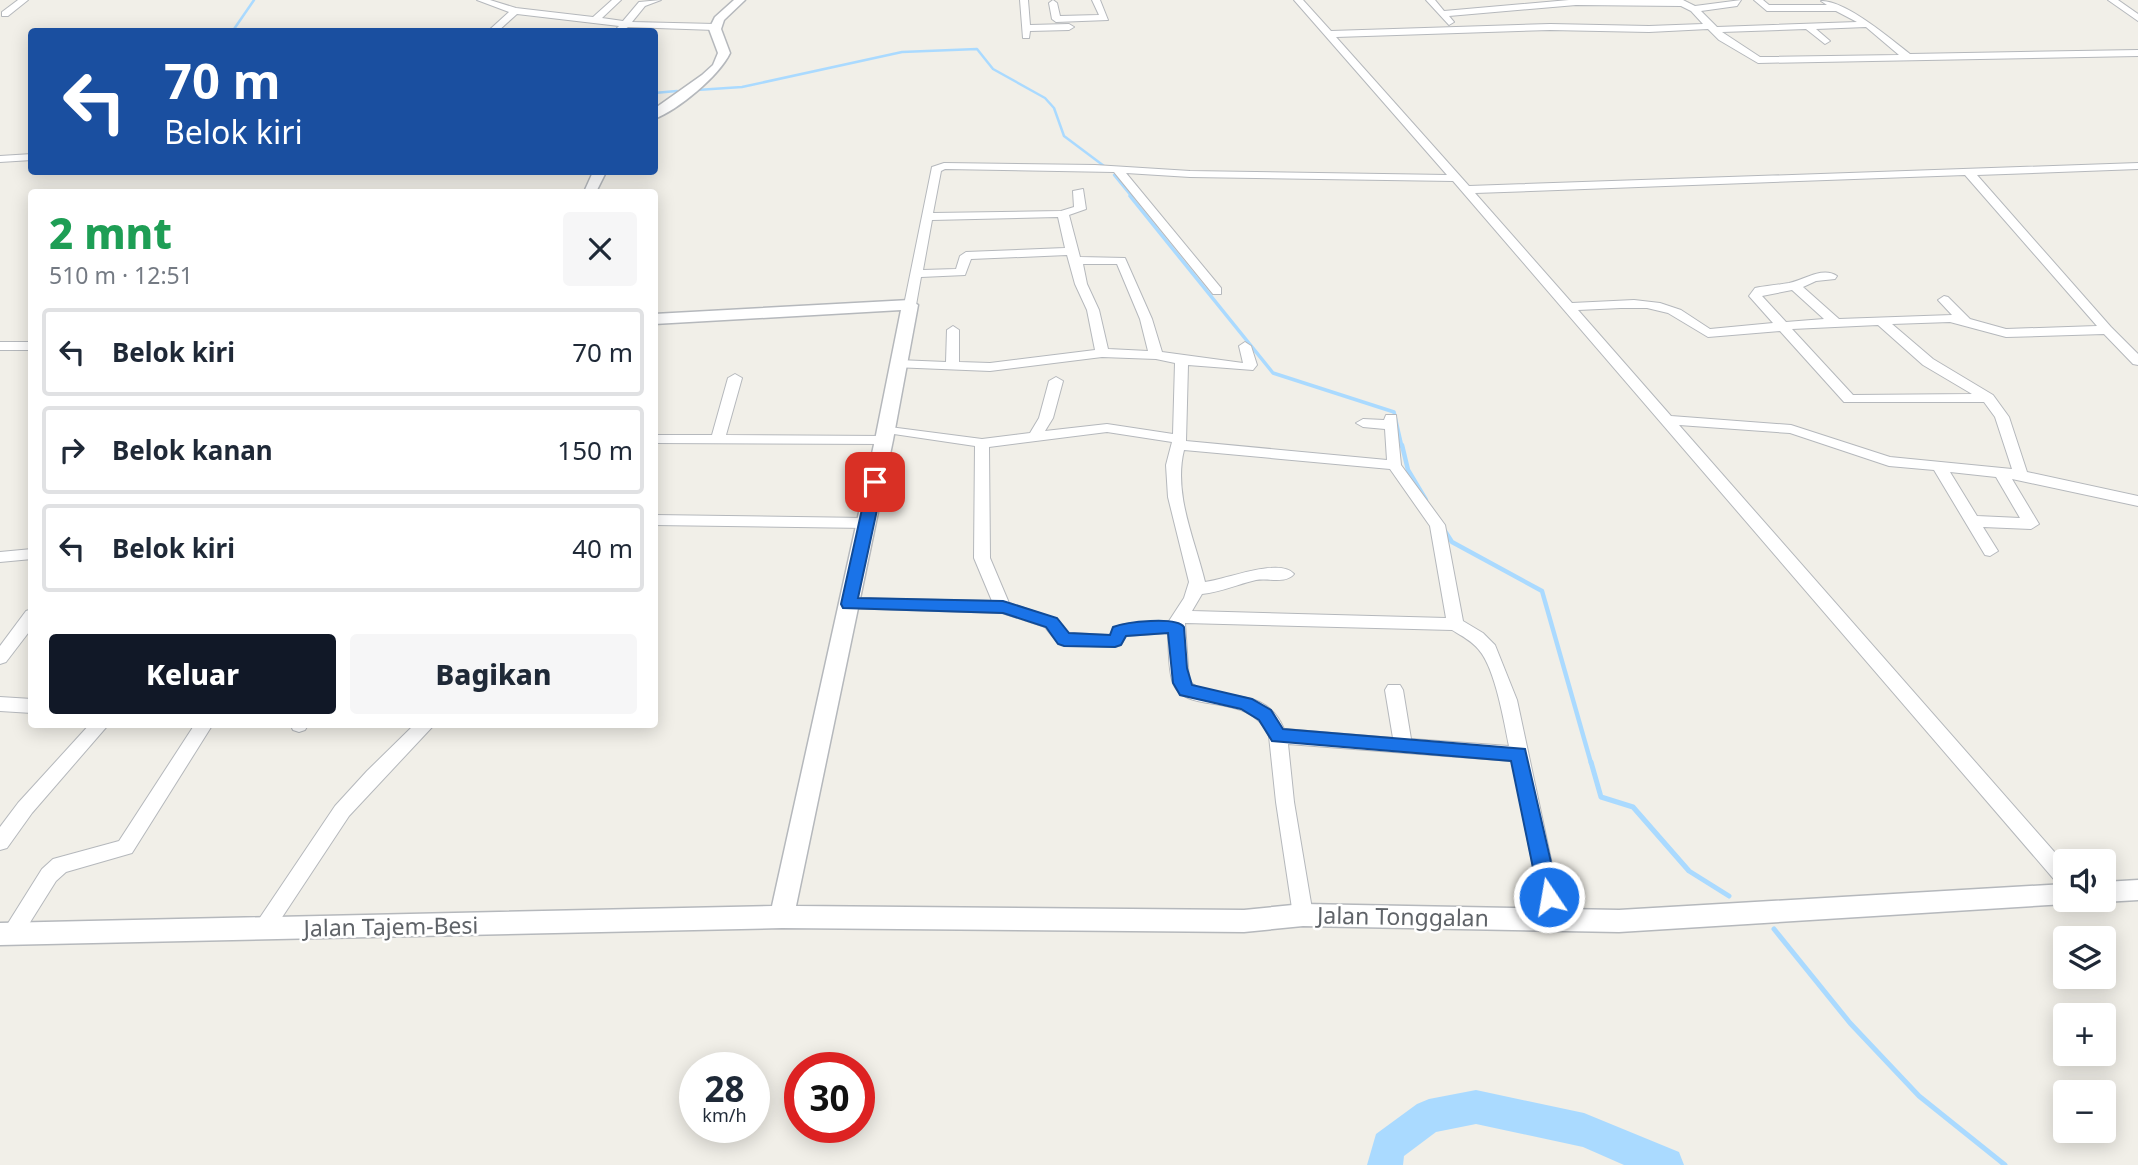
<!DOCTYPE html>
<html lang="id">
<head>
<meta charset="utf-8">
<style>
  body { margin:0; font-family:"Noto Sans",sans-serif; background:#f6f6f7; color:#1f2937; height:100vh; display:flex; flex-direction:column; font-size:26px; white-space:nowrap }
  * { box-sizing:border-box; margin:0 }
  p { font-size:23px; color:#747a83 }
  .icon { flex:none; width:38px; height:38px; fill:none; stroke:currentColor; stroke-width:2; stroke-linecap:round; stroke-linejoin:round }
  .map { position:relative; flex:1; overflow:hidden }
  .sheet { position:absolute; left:28px; top:189px; width:630px; height:539px; display:flex; flex-direction:column; background:#fff; border-radius:7px; box-shadow:0 4px 18px #0003 }
  .sheet>* { flex:none }
  .banner { position:absolute; left:28px; top:28px; width:630px; height:147px; border-radius:7px; box-shadow:0 4px 18px #0003; background:#1a4fa0; color:#fff; overflow:hidden }
  .tools { position:absolute; left:2053px; top:849px; display:grid; gap:14px }
  .tools a { display:grid; place-items:center; width:63px; height:63px; border-radius:7px; background:#fff; box-shadow:0 4px 18px #0003; font-size:35px }
  .speed { position:absolute; left:679px; top:1052px; display:flex; gap:14px; font-size:35px; font-weight:700; text-align:center }
  .speed>* { display:grid; place-content:center; width:91px; height:91px; border-radius:50%; background:#fff; box-shadow:0 4px 18px #0003; line-height:1 }
  .speed small { font-size:18px; font-weight:400 }
  .speed .limit { border:10px solid #d22; background:#fff; color:#111 }
  .pin { position:absolute; display:grid; place-items:center; width:60px; height:60px; color:#fff; margin:-30px; border-radius:14px; box-shadow:0 4px 10px #0006 }
  .me { position:absolute; width:77px; margin:-38px; rotate:348deg; stroke-linejoin:round; filter:drop-shadow(0 0 5px #0008) }
  .turn { display:flex; align-items:center; gap:24px; height:147px; padding:0 21px; font-size:32px }
  .turn .icon { width:91px; height:91px; stroke-width:2.5 }
  .turn b { display:block; font-size:49px; line-height:60px }
  .round { display:grid; place-items:center; flex:none; width:74px; height:74px; border-radius:7px; background:#f6f6f7 }
  .head { display:flex; align-items:center; justify-content:space-between; height:119px; padding:0 21px }
  h1 { font-size:42px; font-weight:800; line-height:52px; color:#1e9e55 }
  .action { display:flex; gap:14px; margin-top:auto; padding:14px 21px }
  .action a { flex:1; height:80px; border-radius:7px; background:#111827; color:#fff; font-size:28px; font-weight:800; line-height:80px; text-align:center }
  .action a+a { background:#f6f6f7; color:#1f2937 }
  ul { padding:0; list-style:none }
  li { display:flex; align-items:center; gap:21px; height:88px; margin:0 14px 10px; padding:0 7px; border:4px solid #e0e1e3; border-radius:7px }
  li div { flex:1 }
  li b { display:block; font-size:26px }
  li em { font-style:normal }
  .map>svg:first-child { display:block }
  .lines { fill:none; stroke-linecap:round; stroke-linejoin:round }
  .stream-far3 { stroke:#aadaff; stroke-width:2.5 }
  .stream-far2 { stroke:#aadaff; stroke-width:3.5 }
  .stream-far1 { stroke:#aadaff; stroke-width:4.5 }
  .stream { stroke:#aadaff; stroke-width:5 }
  .river { fill:#aadaff; fill-rule:evenodd }
  .minor-casing { stroke:#b5b8bc; stroke-width:2 }
  .tertiary-casing { stroke:#b5b8bc; stroke-width:3 }
  .minor { fill:#fff; fill-rule:evenodd }
  .tertiary { fill:#fff; fill-rule:evenodd }
  .route { fill:#1a73e8; stroke:#114b97; stroke-width:2 }
  .labels { text-anchor:middle; dominant-baseline:central; stroke-width:5; stroke-linejoin:round; paint-order:stroke }
  .near-street-label { font-size:23px; fill:#5f6368; stroke:#fff }
</style>
</head>
<body>
<div class="map">
<svg width="2138" height="1165" viewBox="0 0 2138 1165">
  <rect width="100%" height="100%" fill="#f1efe8"/>
  <g class="lines">
    <g class="stream-far3">
      <path d="M 232,32 L 254,0"/>
      <path d="M 697,90 L 742,87 L 902,52 L 977,49 L 993,69 L 1045,98 L 1054,108 L 1064,136 L 1104,166"/>
      <path d="M 654,93 L 677,91"/>
      <path d="M 1114,175 L 1132,197"/>
    </g>
    <path class="stream-far2" d="M 1130,196 L 1273,373 L 1394,412 L 1402,447"/>
    <g class="stream-far1">
      <path d="M 1402,445 L 1408,470 L 1426,500"/>
      <path d="M 1443,528 L 1452,542 L 1542,591 L 1591,763"/>
    </g>
    <g class="stream">
      <path d="M 1591,762 L 1601,797 L 1633,807 L 1689,871 L 1729,896"/>
      <path d="M 1774,929 L 1850,1023 L 1919,1096 L 2005,1165"/>
    </g>
    <path class="river" d="M 1476,1090 L 1584,1113 L 1679,1152 L 1684,1165 L 1624,1165 L 1583,1147 L 1476,1124 L 1436,1132 L 1404,1156 L 1403,1165 L 1367,1165 L 1376,1134 L 1417,1104 L 1429,1099 Z"/>
    <g class="minor-casing">
      <g id="minor">
        <path d="M 18,0 L 28,0 L 8,16 L 2,16 L 2,12 Z"/>
        <path d="M 477,0 L 490,0 L 516,8 L 593,17 L 612,0 L 621,0 L 602,18 L 623,21 L 639,2 L 661,0 L 645,6 L 632,22 L 715,24 L 720,27 L 715,30 L 628,27 L 622,31 L 617,28 L 619,26 L 517,14 L 497,32 L 487,32 L 509,12 Z"/>
        <path d="M 1020,0 L 1028,0 L 1030,25 L 1069,24 L 1074,27 L 1069,30 L 1030,31 L 1029,38 L 1023,38 Z"/>
        <path d="M 1092,0 L 1100,0 L 1108,20 L 1056,22 L 1052,19 L 1049,3 L 1053,0 L 1057,3 L 1060,16 L 1099,15 Z"/>
        <path d="M 1294,0 L 1303,0 L 1331,31 L 1550,24 L 1649,26 L 1703,24 L 1691,11 L 1681,6 L 1576,5 L 1449,16 L 1454,22 L 1449,25 L 1426,0 L 1435,0 L 1444,11 L 1569,0 L 1683,0 L 1695,6 L 1741,0 L 1737,6 L 1701,11 L 1717,27 L 1857,22 L 1836,11 L 1767,11 L 1754,0 L 1763,0 L 1769,5 L 1827,5 L 1821,1 C 1845,0 1891,39 1910,54 L 2138,50 L 2138,56 L 1758,63 L 1719,40 L 1708,29 L 1649,32 L 1550,30 L 1336,37 L 1469,186 L 2138,163 L 2138,169 L 1977,175 L 2111,327 L 2138,354 L 2138,365 L 2133,364 L 2104,334 L 2006,337 L 1950,322 L 1892,324 L 1933,359 L 1993,395 L 2009,417 L 2027,472 L 2138,496 L 2138,506 L 2012,479 L 2039,524 L 2031,529 L 1983,527 L 1998,551 L 1990,556 L 1985,555 L 1934,470 L 1889,466 L 1790,433 L 1679,425 L 2065,864 L 2065,886 L 2058,884 L 1453,181 L 1190,177 L 1126,173 L 1221,288 L 1221,294 L 1213,294 L 1114,172 L 945,169 L 941,171 L 933,213 L 1061,211 L 1074,207 L 1073,191 L 1083,189 L 1086,209 L 1069,215 L 1080,257 L 1125,258 L 1152,319 L 1162,352 L 1243,363 L 1239,346 L 1245,342 L 1251,346 L 1257,365 L 1253,370 L 1188,365 L 1186,441 L 1387,460 L 1385,429 L 1363,427 L 1356,423 L 1363,419 L 1384,420 L 1386,415 L 1396,415 L 1401,465 L 1445,525 L 1463,621 L 1483,633 L 1495,645 L 1517,700 L 1559,897 L 1567,919 L 1564,925 L 1557,928 L 1550,925 L 1539,897 L 1512,761 L 1288,744 L 1294,802 L 1313,915 L 1310,921 L 1303,924 L 1296,921 L 1293,915 L 1276,802 L 1269,736 C 1250,690 1184,716 1173,683 C 1168,669 1169,649 1168,633 L 1126,636 L 1121,645 L 1115,647 L 1064,645 L 1058,643 L 1045,627 L 1002,613 L 843,608 L 841,604 L 843,600 L 849,598 L 992,601 L 974,558 L 975,446 L 887,433 L 880,429 L 882,426 L 982,439 L 1030,433 L 1039,418 L 1049,381 L 1056,377 L 1063,381 L 1053,418 L 1045,431 L 1107,424 L 1173,434 L 1175,363 L 1156,359 L 1102,357 L 990,371 L 893,367 L 891,364 L 898,360 L 946,362 L 947,330 L 953,326 L 959,330 L 959,362 L 990,363 L 1095,350 L 1087,310 L 1075,284 L 1067,255 L 971,259 L 965,275 L 921,277 L 916,305 L 910,309 L 906,308 L 904,305 L 932,167 L 944,163 L 1095,165 L 1190,171 L 1447,175 ZM 1866,27 L 1899,55 L 1760,57 L 1722,32 L 1806,29 L 1825,44 L 1830,41 L 1816,29 ZM 1965,175 L 2097,326 L 2006,329 L 1970,319 L 1948,297 L 1944,296 L 1938,300 L 1952,315 L 1839,319 L 1803,287 L 1816,281 L 1835,279 L 1837,276 C 1823,266 1804,280 1789,283 C 1777,285 1766,286 1755,288 L 1749,296 L 1773,323 L 1710,329 L 1681,310 L 1660,303 L 1634,300 L 1572,303 L 1475,193 ZM 1058,217 L 1065,248 L 966,252 L 960,256 L 956,269 L 923,270 L 932,220 ZM 1083,264 L 1117,264 L 1140,319 L 1148,351 L 1108,349 L 1099,310 L 1087,284 ZM 1792,290 L 1824,319 L 1786,322 L 1762,296 ZM 1621,308 L 1647,308 L 1668,313 L 1708,337 L 1780,331 L 1844,402 L 1984,402 L 1995,417 L 2012,469 L 1890,457 L 1791,425 L 1671,416 L 1578,310 ZM 1878,325 L 1923,365 L 1972,394 L 1853,395 L 1792,329 ZM 1107,432 L 1172,442 L 1166,465 L 1168,497 L 1189,582 L 1184,598 L 1169,621 L 1124,624 L 1113,628 L 1110,635 L 1068,633 L 1057,619 L 1009,603 L 990,558 L 989,447 ZM 1184,450 L 1390,469 L 1430,526 L 1446,618 L 1192,611 L 1202,594 C 1222,592 1238,584 1256,580 C 1269,578 1286,584 1294,574 C 1280,557 1225,580 1205,582 C 1195,540 1173,494 1184,450 ZM 1950,472 L 1996,477 L 2020,518 L 1977,516 ZM 1185,623 L 1452,630 C 1462,636 1472,641 1479,650 C 1495,668 1504,721 1509,746 L 1411,739 L 1403,690 L 1400,685 L 1388,685 L 1385,690 L 1393,738 L 1284,729 C 1263,680 1215,706 1189,681 Z"/>
        <path d="M 2108,0 L 2118,0 L 2138,14 L 2138,21 Z"/>
        <path d="M 32,154 L 32,160 L 0,162 L 0,156 Z"/>
        <rect x="0" y="342" width="32" height="8"/>
        <path d="M 735,374 L 742,378 L 726,435 L 884,436 L 891,440 L 884,444 L 654,443 L 654,435 L 712,435 L 728,378 Z"/>
        <path d="M 654,515 L 866,518 L 874,523 L 866,528 L 654,525 Z"/>
        <path d="M 32,549 L 32,559 L 0,562 L 0,552 Z"/>
        <path d="M 32,609 L 32,628 L 6,662 L 0,664 L 0,646 L 26,611 Z"/>
        <path d="M 0,697 L 32,699 L 32,713 L 0,711 Z"/>
        <path d="M 90,724 L 109,724 L 32,813 L 7,848 L 0,850 L 0,827 L 18,803 Z"/>
        <path d="M 195,724 L 213,724 L 132,853 L 66,872 L 56,881 L 19,940 L 12,943 L 5,940 L 2,934 L 5,928 L 42,869 L 53,859 L 119,841 Z"/>
        <path d="M 290,724 L 308,724 L 308,725 L 305,730 L 299,732 L 293,730 Z"/>
        <path d="M 415,724 L 435,724 L 349,816 L 271,934 L 264,937 L 257,934 L 254,928 L 257,922 L 335,806 L 367,771 Z"/>
      </g>
    </g>
    <g class="tertiary-casing">
      <g id="tertiary">
        <path d="M 734,0 L 745,0 L 724,20 L 721,29 L 730,53 C 719,76 678,110 654,119 L 654,109 L 702,75 L 713,65 L 718,53 L 709,29 L 715,17 Z"/>
        <path d="M 593,172 L 606,172 L 596,192 L 584,192 Z"/>
        <path d="M 910,300 L 918,305 L 893,440 L 796,906 L 1244,910 L 1303,904 L 1619,910 L 2065,884 L 2065,900 L 2073,901 L 2065,904 L 1619,932 L 1303,926 L 1244,932 L 782,928 L 0,945 L 0,923 L 772,906 L 875,440 L 901,310 L 654,324 L 654,314 Z"/>
        <path d="M 2138,880 L 2138,900 L 2104,902 L 2096,900 L 2104,900 L 2104,882 Z"/>
      </g>
    </g>
    <use href="#minor" class="minor"/>
    <use href="#tertiary" class="tertiary"/>
  </g>
  <path class="route" d="M 875,477 L 883,482 L 858,598 L 1003,601 L 1057,618 L 1069,633 L 1110,635 L 1113,627 C 1126,622 1176,616 1184,627 L 1187,668 L 1192,685 L 1252,699 L 1271,710 L 1283,729 L 1525,749 L 1559,897 L 1556,903 L 1549,905 L 1542,903 L 1539,897 L 1511,761 L 1272,741 L 1259,720 L 1241,709 L 1180,695 L 1173,683 L 1168,633 L 1126,636 L 1121,645 L 1115,647 L 1064,646 L 1058,644 L 1046,627 L 1003,613 L 843,608 L 841,604 L 868,482 Z"/>
  <g class="labels">
    <g class="near-street-label">
      <text transform="translate(1403 916) rotate(1)">Jalan Tonggalan</text>
      <text transform="translate(391 926) rotate(-1)">Jalan Tajem-Besi</text>
    </g>
  </g>
</svg>
<div class="tools">
<a><svg class="icon" aria-label="sound" viewBox="0 0 24 24"><path d="M4 9h4l5-4v14l-5-4H4zM17 9q2 3 0 6"/></svg></a>
<a><svg class="icon" aria-label="layers" viewBox="0 0 24 24"><path d="M12 4l9 5-9 5-9-5zM3 14l9 5 9-5"/></svg></a>
<a>+</a>
<a>−</a>
</div>
<div class="speed"><div>28<small>km/h</small></div><div class="limit">30</div></div>
<div class="pin" style="left:875px;top:482px;background:#d93025"><svg class="icon" aria-label="arrive" viewBox="0 0 24 24"><path d="M6 21V4h12l-3 4 3 4H6"/></svg></div>
<svg class="me" style="left:1549px;top:897px" viewBox="-20 -20 40 40"><circle r="17" fill="#1a73e8" stroke="#fff" stroke-width="3"/><path d="M0-11L8 9 0 5-8 9z" fill="#fff"/></svg>
<div class="banner">
<div class="turn"><svg class="icon" aria-label="left" viewBox="0 0 24 24"><path d="M17 20v-9H6M10 6l-5 5 5 5"/></svg><div><b>70 m</b>Belok kiri</div></div>
</div>
<section class="sheet">
<div class="head"><div><h1>2 mnt</h1><p>510 m · 12:51</p></div><a class="round"><svg class="icon" aria-label="close" viewBox="0 0 24 24"><path d="M6 6l12 12M18 6L6 18"/></svg></a></div>
<ul>
<li><svg class="icon" aria-label="left" viewBox="0 0 24 24"><path d="M17 20v-9H6M10 6l-5 5 5 5"/></svg><div><b>Belok kiri</b></div><em>70 m</em></li>
<li><svg class="icon" aria-label="right" viewBox="0 0 24 24"><path d="M7 20v-9h11M14 6l5 5-5 5"/></svg><div><b>Belok kanan</b></div><em>150 m</em></li>
<li><svg class="icon" aria-label="left" viewBox="0 0 24 24"><path d="M17 20v-9H6M10 6l-5 5 5 5"/></svg><div><b>Belok kiri</b></div><em>40 m</em></li>
</ul>
<div class="action"><a>Keluar</a><a>Bagikan</a></div>
</section>
</div>
</body>
</html>
